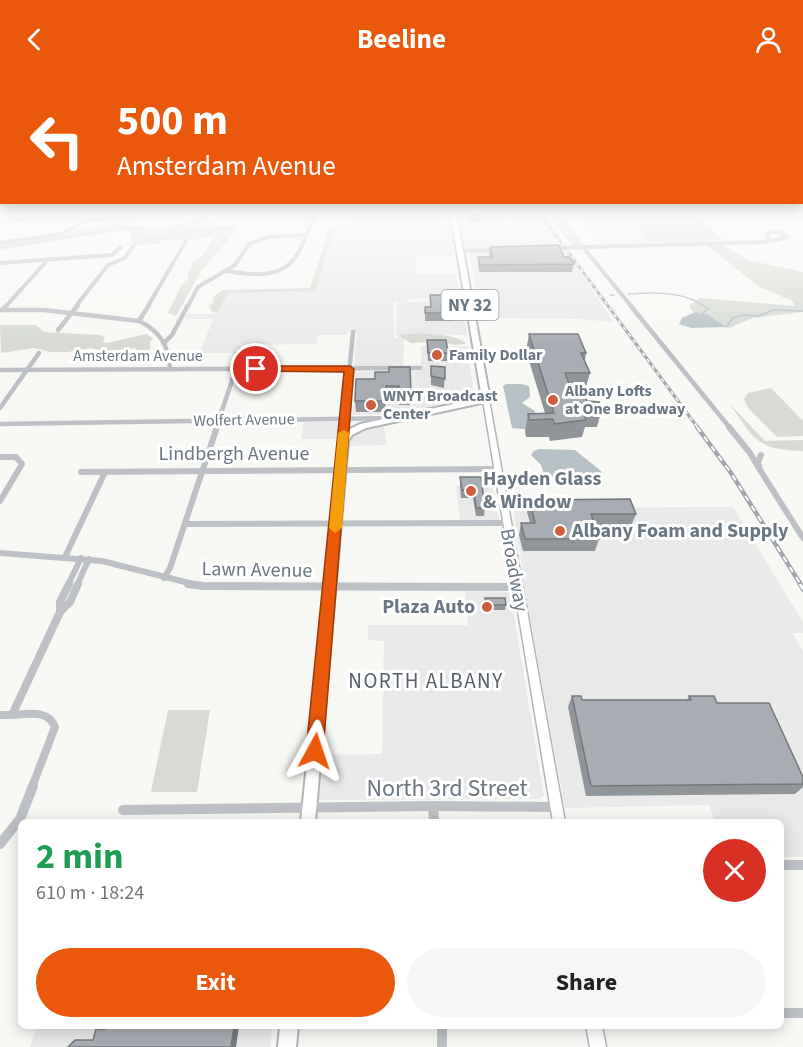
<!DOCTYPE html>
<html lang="en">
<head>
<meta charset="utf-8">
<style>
  body { margin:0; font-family:"Source Sans 3",sans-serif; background:#f6f6f6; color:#202124; height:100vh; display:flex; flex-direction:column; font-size:22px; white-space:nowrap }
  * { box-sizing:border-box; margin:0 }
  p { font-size:20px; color:#757577 }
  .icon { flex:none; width:33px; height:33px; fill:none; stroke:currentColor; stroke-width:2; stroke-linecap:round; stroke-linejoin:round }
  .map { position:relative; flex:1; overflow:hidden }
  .drawer { position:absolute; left:18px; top:741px; width:766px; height:210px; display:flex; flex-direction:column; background:#fff; border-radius:9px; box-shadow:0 3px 15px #0003 }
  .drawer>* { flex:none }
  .hud { position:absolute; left:0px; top:0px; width:804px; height:126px; box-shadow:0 3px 15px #0003; background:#ea580c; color:#fff; overflow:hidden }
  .pin { position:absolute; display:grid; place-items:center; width:51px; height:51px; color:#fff; margin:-26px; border:3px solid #fff; border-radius:50%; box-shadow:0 2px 6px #0007 }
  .me { position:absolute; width:66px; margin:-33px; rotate:5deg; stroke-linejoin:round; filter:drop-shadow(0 0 4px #0008) }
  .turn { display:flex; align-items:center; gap:21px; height:126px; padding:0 18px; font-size:27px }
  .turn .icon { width:78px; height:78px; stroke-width:2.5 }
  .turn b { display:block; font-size:42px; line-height:51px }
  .round { display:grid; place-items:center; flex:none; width:63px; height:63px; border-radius:32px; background:#f6f6f6 }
  .overview { display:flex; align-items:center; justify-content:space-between; height:102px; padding:0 18px }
  h1 { font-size:36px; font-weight:700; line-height:45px; color:#1e9e55 }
  .primary-button { display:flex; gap:12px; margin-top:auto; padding:12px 18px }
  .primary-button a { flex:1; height:69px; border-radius:36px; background:#ea580c; color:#fff; font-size:24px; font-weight:700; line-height:69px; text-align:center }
  .primary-button a+a { background:#f6f6f6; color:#202124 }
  header { display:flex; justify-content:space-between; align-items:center; height:78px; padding:0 18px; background:#ea580c; color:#fff; font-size:27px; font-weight:700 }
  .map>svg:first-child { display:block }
  .built { fill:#e8e9e8 }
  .green { fill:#d7dbd4 }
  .water { fill:#b7c1c5 }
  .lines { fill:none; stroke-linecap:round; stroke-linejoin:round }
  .stream { stroke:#b7c1c5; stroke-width:1.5 }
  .secondary-casing { stroke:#b2b6ba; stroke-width:3 }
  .primary-casing { stroke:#b1b5b8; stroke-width:4 }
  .street-far4 { stroke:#bdc0c4; stroke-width:4 }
  .street-far3 { stroke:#bdc0c4; stroke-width:4.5 }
  .street-far2 { stroke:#bdc0c4; stroke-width:6 }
  .street-far1 { stroke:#bdc0c4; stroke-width:8 }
  .street { stroke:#bdc0c4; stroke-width:10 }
  .secondary { fill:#fff; fill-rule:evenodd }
  .primary { fill:#fff; fill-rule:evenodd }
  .rail-far2-casing { stroke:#9fa5aa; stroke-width:3 }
  .rail-far1-casing { stroke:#9fa5aa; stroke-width:4.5 }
  .rail-casing { stroke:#9fa5aa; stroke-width:5 }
  .rail-far2 { stroke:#fff; stroke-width:1.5; stroke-dasharray:4; stroke-linecap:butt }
  .rail-far1 { stroke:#fff; stroke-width:2; stroke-dasharray:6; stroke-linecap:butt }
  .rail { stroke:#fff; stroke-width:3; stroke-dasharray:8; stroke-linecap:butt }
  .wall { fill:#90959a }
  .shaded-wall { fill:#75797d }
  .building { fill:#a7adb3; stroke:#75797d; stroke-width:1.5 }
  .route { fill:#ea580c; stroke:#983908; stroke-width:1.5 }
  .slow { fill:#f59e0b }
  .poi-dot { fill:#cd5d3e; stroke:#fff; stroke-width:2 }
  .labels { text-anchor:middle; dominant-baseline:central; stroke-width:6; stroke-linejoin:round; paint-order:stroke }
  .far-poi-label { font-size:16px; font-weight:bold; fill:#6a7782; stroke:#fff; text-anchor:start }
  .far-street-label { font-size:16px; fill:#6a7782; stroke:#fff }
  .shield { fill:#fff; stroke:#97a0a8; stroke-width:1.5 }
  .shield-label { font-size:18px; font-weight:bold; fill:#6a7782 }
  .street-label { font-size:20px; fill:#6a7782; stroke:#fff }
  .poi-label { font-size:20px; font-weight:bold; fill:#6a7782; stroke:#fff; text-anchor:start }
  .neighbourhood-label { font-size:21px; letter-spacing:1.5px; fill:#576068; stroke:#fff }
  .near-street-label { font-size:24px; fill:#6a7782; stroke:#fff }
</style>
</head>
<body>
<header><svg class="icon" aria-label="back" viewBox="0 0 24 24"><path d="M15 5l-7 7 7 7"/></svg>Beeline<svg class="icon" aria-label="person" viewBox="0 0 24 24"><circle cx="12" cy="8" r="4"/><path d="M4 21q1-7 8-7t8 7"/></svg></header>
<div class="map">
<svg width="803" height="969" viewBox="0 0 803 969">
  <rect width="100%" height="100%" fill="#f7f7f4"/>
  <g class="built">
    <path d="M 347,133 L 445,133 L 446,146 L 449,147 L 455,179 L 416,179 L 417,196 L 455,196 L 462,219 L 407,221 L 407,224 L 462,223 L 467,257 L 396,256 L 397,224 L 393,224 L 394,259 L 404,261 L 403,289 L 354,288 L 357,254 L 347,254 L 347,257 L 318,257 L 316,266 L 243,267 L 240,275 L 200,275 L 213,241 L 185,241 L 187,236 L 215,236 L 223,214 L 313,212 L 332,152 L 339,152 L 341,146 L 346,146 Z"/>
    <path d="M 459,133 L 534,133 L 561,168 L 466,171 Z"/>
    <path d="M 572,133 L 621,133 L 651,164 L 600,166 Z"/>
    <path d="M 564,171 L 614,244 L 578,241 L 482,240 L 469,174 Z"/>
    <path d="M 421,268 L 468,268 L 473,312 L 467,321 L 395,336 L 352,337 L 356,294 L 421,293 Z"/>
    <path d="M 304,344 L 339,344 L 337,361 L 301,361 Z"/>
    <path d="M 384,347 L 386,367 L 348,368 L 353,356 L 367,350 Z"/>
    <path d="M 456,407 L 492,407 L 499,442 L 460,443 Z"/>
    <path d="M 733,429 L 803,544 L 803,555 L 793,555 L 803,574 L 803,779 L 782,779 L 782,744 L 715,744 L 709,727 L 565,730 L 528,528 L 513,430 Z"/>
    <path d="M 465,513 L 510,514 L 544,718 L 539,721 L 317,722 L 321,677 L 382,676 L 384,563 L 368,562 L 368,547 L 468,547 Z"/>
    <path d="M 37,948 L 273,948 L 270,969 L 30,969 Z"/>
  </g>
  <g class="green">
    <path d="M 545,133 L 556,133 L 584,167 L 572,167 Z"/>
    <path d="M 621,133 L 692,133 L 707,145 L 723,162 L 651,164 Z"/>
    <path d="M 190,143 L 214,143 L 215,148 L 231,148 L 236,153 L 201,193 L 176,238 L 168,235 L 182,206 L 189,200 L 188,195 L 192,189 L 191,185 L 204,176 L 214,160 C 203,158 198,161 188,162 C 179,163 170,161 161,163 L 159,166 L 135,167 L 131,163 L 131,153 L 125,152 L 0,172 L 0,166 C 44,164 85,145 129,145 L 127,147 L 131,148 L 162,149 Z"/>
    <path d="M 342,150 L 332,156 L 316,213 L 228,215 L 217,234 L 212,234 L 209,228 L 213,225 L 214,218 L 223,212 L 310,210 L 326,161 L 326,153 Z"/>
    <path d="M 707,167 L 723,167 L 748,182 L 803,194 L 803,234 L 753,240 L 729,250 C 714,245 711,236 693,234 L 689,228 L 700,220 L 795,228 L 792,223 L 758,208 Z"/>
    <path d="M 0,247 L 36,247 L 44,254 L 101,257 L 105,260 L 103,264 L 107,265 L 146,256 L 153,260 L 150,264 L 150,271 L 143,276 L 139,276 L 135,270 L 105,274 L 91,270 L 68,274 L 50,274 L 34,270 L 1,275 Z"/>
    <path d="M 396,257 C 410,255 458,254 466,266 L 452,267 L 442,263 L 411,265 Z"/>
    <path d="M 240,294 L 271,294 L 268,305 L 237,305 Z"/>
    <path d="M 771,310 L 803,343 L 803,358 L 777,359 L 749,331 L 744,321 L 748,315 Z"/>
    <path d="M 729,325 L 765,363 L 803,362 L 803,373 C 755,372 755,361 729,325 Z"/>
    <path d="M 168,632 L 210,632 L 197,714 L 151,714 Z"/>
  </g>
  <g class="water">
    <path d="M 695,234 L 708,237 L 726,249 L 691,250 L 679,246 L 682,240 Z"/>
    <path d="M 506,306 L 521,306 L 529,308 L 530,319 L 522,325 L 535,333 L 534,352 L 512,350 L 503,308 Z"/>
    <path d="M 539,371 L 575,372 L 601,393 L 602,399 L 555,400 L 544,396 L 541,387 L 531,377 L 534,373 Z"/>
  </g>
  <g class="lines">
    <g class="stream">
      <path d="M 0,169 L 100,154 L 112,149 L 143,150 L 136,158 L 160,161 L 173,156 L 229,149"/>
      <path d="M 628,216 C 655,214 687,213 708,231 L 703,235"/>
      <path d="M 610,217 L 614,217"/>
      <path d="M 726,249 L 733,240 L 744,237 L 759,238 L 773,232 L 803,233"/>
    </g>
    <g class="secondary-casing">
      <g id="secondary">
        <path d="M 486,320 L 489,322 L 565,744 L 553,744 L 483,322 Z"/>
        <path d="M 586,948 L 602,948 L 606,969 L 590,969 Z"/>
      </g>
    </g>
    <g class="primary-casing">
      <g id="primary">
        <path d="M 450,133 L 456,133 L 490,322 L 486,324 L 366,350 L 352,357 L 348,363 L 315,744 L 301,744 L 340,363 L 346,353 L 360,346 L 482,320 Z"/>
        <path d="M 280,948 L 298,948 L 296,969 L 278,969 Z"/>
      </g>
    </g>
    <g class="street-far4">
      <path d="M 274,133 L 283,137 L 315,138"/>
      <path d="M 112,140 L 136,136"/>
      <path d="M 202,142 L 207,133"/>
      <path d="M 0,143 L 47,140 L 119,143 L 133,139 L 140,133"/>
      <path d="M 0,165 L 61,156 L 92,141"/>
      <path d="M 582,168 L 631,228"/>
      <path d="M 551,170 L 764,164 L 788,159 C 781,154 773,152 766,157 L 770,162"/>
      <path d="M 461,173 L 498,172"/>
      <path d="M 0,185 L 112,177 L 121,169"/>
      <path d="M 227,193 C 252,197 281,202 297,177 C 305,164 309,147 318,133"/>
      <path d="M 6,228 L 45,185"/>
      <path d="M 76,228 L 108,187 L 125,180 L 133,168"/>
      <path d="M 148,228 L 186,163"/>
      <path d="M 188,228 L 198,209 L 235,187 L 249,166 L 269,159 L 304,157"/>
    </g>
    <g class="street-far3">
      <path d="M 630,227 L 730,350"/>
      <path d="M 0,232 L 44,232 L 139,243 C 160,253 169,268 170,291"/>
      <path d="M 2,232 L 7,227"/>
      <path d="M 139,243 L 149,227"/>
      <path d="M 58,252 L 78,227"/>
      <path d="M 164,265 L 172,257 L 188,227"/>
      <path d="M 0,292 L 420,290"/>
      <path d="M 0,330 L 39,275"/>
      <path d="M 0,346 L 395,340"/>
      <path d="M 216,350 L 236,291"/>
      <path d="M 344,350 L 353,254"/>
    </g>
    <g class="street-far2">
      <path d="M 729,349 L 750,375 L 760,392"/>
      <path d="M 343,365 L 344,349"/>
      <path d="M 761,377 L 758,384 L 760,392 L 803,460"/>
      <path d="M 0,379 L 16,379 L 22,386 L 0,423"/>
      <path d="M 81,394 L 496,391"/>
      <path d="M 185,446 L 506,445"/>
      <path d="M 0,475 L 102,483 L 197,507"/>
      <path d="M 65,479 L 105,394"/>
      <path d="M 164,500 L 170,490 L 217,349"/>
      <path d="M 68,507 L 81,480"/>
      <path d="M 77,507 L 89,481"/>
    </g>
    <g class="street-far1">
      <path d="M 188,506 L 203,508 L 517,509"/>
      <path d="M 60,534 L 60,524 L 69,506"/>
      <path d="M 0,637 L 12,637"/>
      <path d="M 32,709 L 55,649 C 48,631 27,636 12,637 L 60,534 L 70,524 L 78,506"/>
    </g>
    <g class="street">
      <path d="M 433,728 L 434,744"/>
      <path d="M 123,732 L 433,728 L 556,729"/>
      <path d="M 0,766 L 20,741 L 33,708"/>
      <path d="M 782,787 L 803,787"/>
      <path d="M 782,935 L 803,935"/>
      <path d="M 442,948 L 442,969"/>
    </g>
    <use href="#secondary" class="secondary"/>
    <use href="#primary" class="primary"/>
    <g class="rail-far2-casing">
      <path id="rail-far2" d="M 538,133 L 698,350"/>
    </g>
    <g class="rail-far1-casing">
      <path id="rail-far1" d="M 697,349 L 731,395 L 801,507"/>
    </g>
    <g class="rail-casing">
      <path id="rail" d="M 800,506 L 803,511"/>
    </g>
    <use href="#rail-far2" class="rail-far2"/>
    <use href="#rail-far1" class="rail-far1"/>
    <use href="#rail" class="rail"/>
  </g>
  <g class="wall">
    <path d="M 467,133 L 479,133 L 481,138 L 480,144 L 470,144 Z"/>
    <path d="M 490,169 L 564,179 L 574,186 L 572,194 L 479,194 L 478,187 L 478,179 L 490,179 L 489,176 Z"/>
    <path d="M 430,217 L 455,235 L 454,243 L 425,243 L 425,229 L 430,229 Z"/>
    <path d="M 529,256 L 586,275 L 585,283 L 590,295 L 585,312 L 571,313 L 572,314 L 602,331 L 597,349 L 585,349 L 582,359 L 550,363 L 549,359 L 526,359 L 525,353 L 528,336 L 545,335 L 526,273 Z"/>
    <path d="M 427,262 L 448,275 L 447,283 L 428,283 Z"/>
    <path d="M 431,288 L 445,289 L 444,310 L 431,307 Z"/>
    <path d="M 410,289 L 410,327 L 399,327 L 399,319 L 386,319 L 385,334 L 356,334 L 355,323 L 389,294 Z"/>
    <path d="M 460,399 L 481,399 L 485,430 L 484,438 L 476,438 L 473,420 L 461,420 L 460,407 Z"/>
    <path d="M 530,422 L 636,436 L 631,448 L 595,448 L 599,461 L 595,473 L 523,473 L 519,457 L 521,445 L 530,445 L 527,434 Z"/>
    <path d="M 485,520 L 506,527 L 505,532 L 485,532 Z"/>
    <path d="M 572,618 L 582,622 L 687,622 L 689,618 L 717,625 L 803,706 L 803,709 L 795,716 L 586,718 L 568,629 Z"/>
  </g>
  <path class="shaded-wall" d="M 234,948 L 239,948 L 236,969 L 231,969 Z"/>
  <g class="building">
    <path d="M 469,133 L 479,133 L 481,138 L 470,138 Z"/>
    <path d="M 559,167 L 564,179 L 570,179 L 574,186 L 480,187 L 478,179 L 493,179 L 490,169 Z"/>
    <path d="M 430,217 L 452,217 L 455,235 L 425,235 L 425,229 L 431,229 Z"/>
    <path d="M 529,256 L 578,256 L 586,275 L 581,275 L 590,295 L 565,295 L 572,314 L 583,314 L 587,323 L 599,324 L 602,331 L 582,331 L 586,342 L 554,346 L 553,341 L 529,342 L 528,336 L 554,335 Z"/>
    <path d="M 427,262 L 446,262 L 448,275 L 428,275 Z"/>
    <path d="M 431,288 L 445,289 L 445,301 L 431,298 Z"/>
    <path d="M 389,289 L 410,289 L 411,316 L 399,316 L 399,308 L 386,308 L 385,323 L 355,323 L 356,301 L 375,301 L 375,294 L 389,294 Z"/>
    <path d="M 460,399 L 481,399 L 485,430 L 476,430 L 474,412 L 462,412 Z"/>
    <path d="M 630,421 L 636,436 L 591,436 L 599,461 L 525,461 L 521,445 L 535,445 L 530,422 Z"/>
    <path d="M 485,520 L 505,520 L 506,527 L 486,527 Z"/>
    <path d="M 572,618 L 581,618 L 582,622 L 691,622 L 689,618 L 714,618 L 717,625 L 769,625 L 803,699 L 803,706 L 591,708 Z"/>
    <path d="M 106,948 L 234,948 L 231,969 L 68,969 L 75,962 L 93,962 L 96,951 L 105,951 Z"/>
  </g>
  <linearGradient id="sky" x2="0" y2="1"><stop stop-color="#94b9da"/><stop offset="0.5" stop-color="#fbfbfa"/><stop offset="1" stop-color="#fbfbfa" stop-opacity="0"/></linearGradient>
  <rect width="803" height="268" fill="url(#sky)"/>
  <path class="route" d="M 256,288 L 350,288 L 354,291 L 323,673 L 321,679 L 315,681 L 309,679 L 306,673 L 344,294 L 253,293 L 253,289 Z"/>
  <path class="slow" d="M 344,352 L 349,355 L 342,450 L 335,455 L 329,450 L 338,355 Z"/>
  <g class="poi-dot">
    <circle cx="437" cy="277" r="6"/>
    <circle cx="553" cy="322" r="6"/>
    <circle cx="371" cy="327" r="6"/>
    <circle cx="471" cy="413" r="6"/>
    <circle cx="560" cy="453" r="6"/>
    <circle cx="487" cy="529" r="6"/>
  </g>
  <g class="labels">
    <g class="far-poi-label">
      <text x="449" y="277">Family Dollar</text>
      <text x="565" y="313">Albany Lofts<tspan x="565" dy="18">at One Broadway</tspan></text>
      <text x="383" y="318">WNYT Broadcast<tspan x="383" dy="18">Center</tspan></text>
    </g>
    <g class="far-street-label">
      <text x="138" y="278">Amsterdam Avenue</text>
      <text transform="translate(244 342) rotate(-1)">Wolfert Avenue</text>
    </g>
    <rect class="shield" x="441.5" y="212" width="57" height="30" rx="4.5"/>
    <g class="shield-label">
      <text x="470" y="227">NY 32</text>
    </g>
    <g class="street-label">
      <text x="234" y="376">Lindbergh Avenue</text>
      <text transform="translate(257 492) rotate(1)">Lawn Avenue</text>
      <text transform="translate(514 492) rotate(80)">Broadway</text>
    </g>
    <g class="poi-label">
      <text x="483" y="401">Hayden Glass<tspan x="483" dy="23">&amp; Window</tspan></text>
      <text x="572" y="453">Albany Foam and Supply</text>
      <text x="475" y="529" text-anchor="end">Plaza Auto</text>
    </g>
    <g class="neighbourhood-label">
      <text x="426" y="603">NORTH ALBANY</text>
    </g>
    <g class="near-street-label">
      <text x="447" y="710">North 3rd Street</text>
    </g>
  </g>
</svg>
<div class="pin" style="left:256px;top:291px;background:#d93025"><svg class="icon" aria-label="arrive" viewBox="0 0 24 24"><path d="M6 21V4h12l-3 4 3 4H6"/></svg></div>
<svg class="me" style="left:315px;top:673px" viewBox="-20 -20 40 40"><path d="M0-17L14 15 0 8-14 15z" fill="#ea580c" stroke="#fff" stroke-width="4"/></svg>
<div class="hud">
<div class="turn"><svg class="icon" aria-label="left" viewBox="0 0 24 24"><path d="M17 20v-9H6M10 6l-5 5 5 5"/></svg><div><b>500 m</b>Amsterdam Avenue</div></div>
</div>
<section class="drawer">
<div class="overview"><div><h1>2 min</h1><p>610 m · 18:24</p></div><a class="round" style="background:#d93025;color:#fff"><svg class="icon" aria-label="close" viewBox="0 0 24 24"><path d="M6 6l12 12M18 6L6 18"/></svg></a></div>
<div class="primary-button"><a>Exit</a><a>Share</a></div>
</section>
</div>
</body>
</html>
